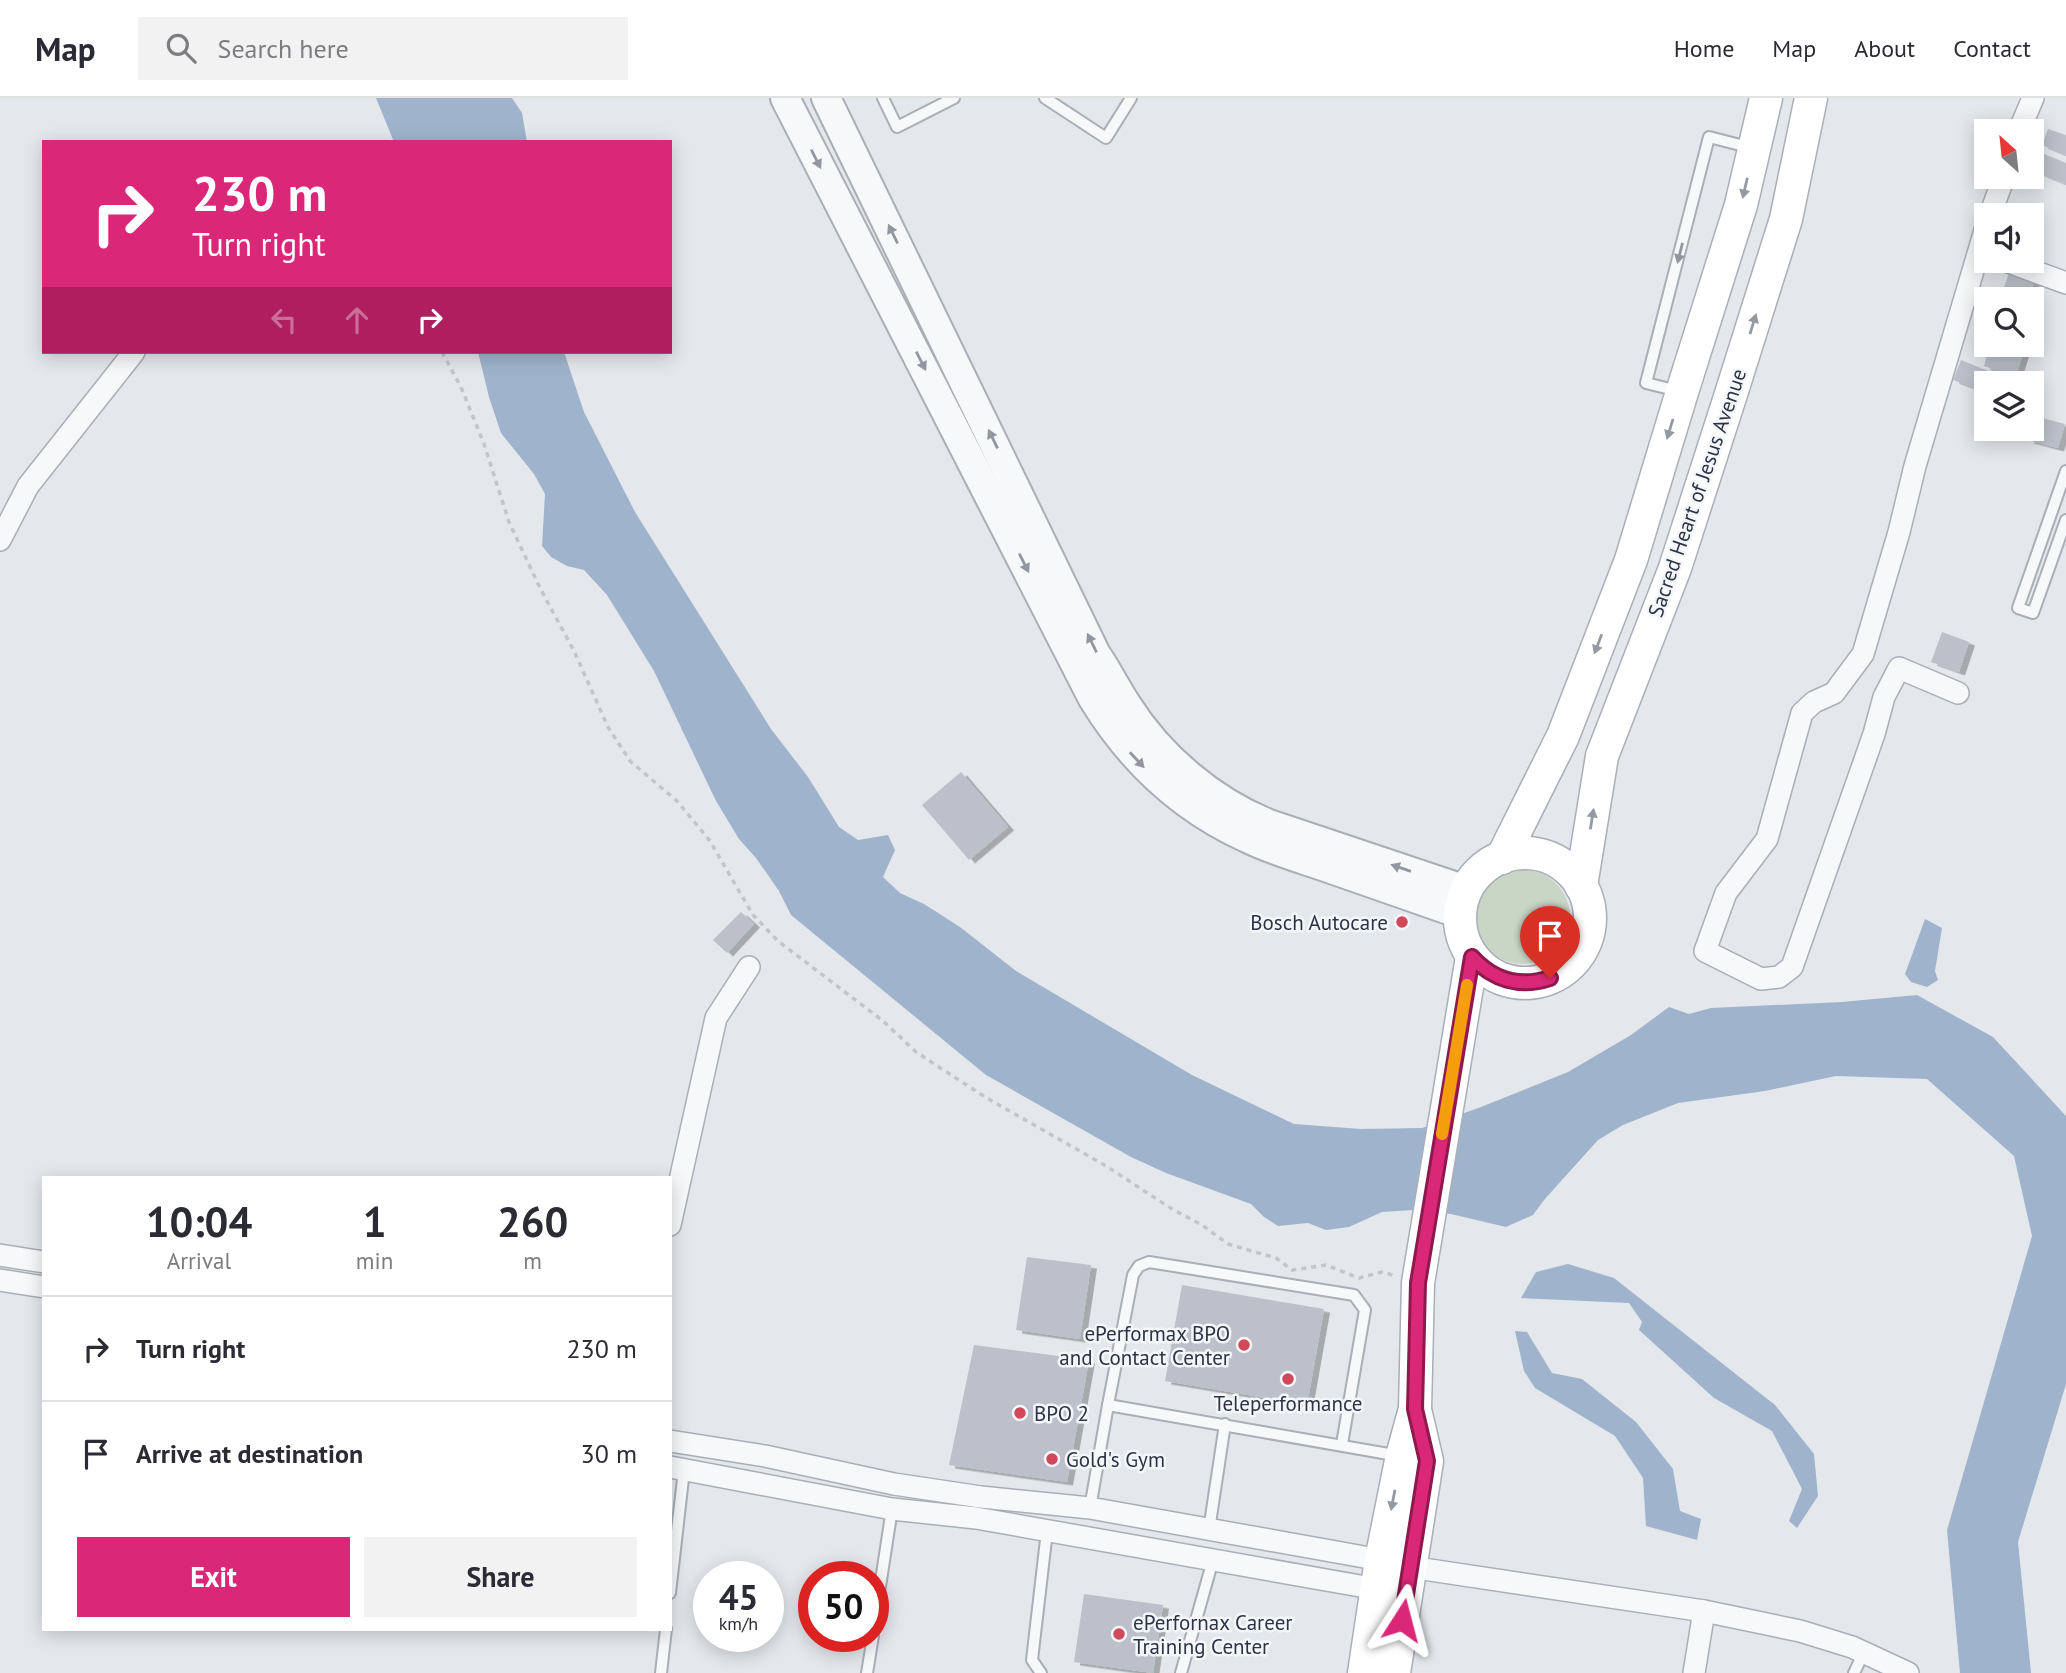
<!DOCTYPE html>
<html lang="en">
<head>
<meta charset="utf-8">
<style>
  body { margin:0; font-family:"PT Sans",sans-serif; background:#f2f2f3; color:#2b2b33; height:100vh; display:flex; flex-direction:column; font-size:26px; white-space:nowrap }
  * { box-sizing:border-box; margin:0 }
  p { font-size:23px; color:#7c7c81 }
  .icon { flex:none; width:38px; height:38px; fill:none; stroke:currentColor; stroke-width:2; stroke-linecap:round; stroke-linejoin:round }
  .map { position:relative; flex:1; overflow:hidden }
  .panel { position:absolute; left:42px; top:1078px; width:630px; height:455px; display:flex; flex-direction:column; background:#fff; border-radius:0px; box-shadow:0 4px 18px #0003 }
  .panel>* { flex:none }
  .top-card { position:absolute; left:42px; top:42px; width:630px; height:214px; border-radius:0px; box-shadow:0 4px 18px #0003; background:#db2777; color:#fff; overflow:hidden }
  .needle { width:46px; rotate:333deg }
  .tools { position:absolute; left:1974px; top:21px; display:grid; gap:14px }
  .tools a { display:grid; place-items:center; width:70px; height:70px; border-radius:0px; background:#fff; box-shadow:0 4px 18px #0003; font-size:35px }
  .speed { position:absolute; left:693px; top:1463px; display:flex; gap:14px; font-size:35px; font-weight:700; text-align:center }
  .speed>* { display:grid; place-content:center; width:91px; height:91px; border-radius:50%; background:#fff; box-shadow:0 4px 18px #0003; line-height:1 }
  .speed small { font-size:18px; font-weight:400 }
  .speed .limit { border:10px solid #d22; background:#fff; color:#111 }
  .pin { position:absolute; display:grid; place-items:center; width:60px; height:60px; color:#fff; margin:-72px -30px; border-radius:50% 50% 50% 0; rotate:-45deg; box-shadow:0 0 7px #0007 }
  .pin .icon { rotate:45deg }
  .me { position:absolute; width:77px; margin:-38px; rotate:9deg; stroke-linejoin:round; filter:drop-shadow(0 0 5px #0008) }
  .turn { display:flex; align-items:center; gap:24px; height:147px; padding:0 35px; font-size:32px }
  .turn .icon { width:91px; height:91px; stroke-width:2.5 }
  .turn b { display:block; font-size:49px; line-height:60px }
  .lanes { display:flex; align-items:center; height:66px; padding:0 35px; background:#0003; justify-content:center; gap:35px; direction:ltr }
  .lanes .off { opacity:.35 }
  .eta { display:flex; justify-content:space-evenly; align-items:center; height:119px; text-align:center }
  .eta b { font-size:42px; font-weight:700; line-height:49px }
  .action { display:flex; gap:14px; margin-top:auto; padding:14px 35px }
  .action a { flex:1; height:80px; border-radius:0px; background:#db2777; color:#fff; font-size:28px; font-weight:700; line-height:80px; text-align:center }
  .action a+a { background:#f2f2f3; color:#2b2b33 }
  ul { padding:0; list-style:none }
  li { display:flex; align-items:center; gap:21px; height:105px; padding:0 35px; border-top:2px solid #e1e1e2 }
  li div { flex:1 }
  li b { display:block; font-size:26px }
  li em { font-style:normal }
  header { display:flex; align-items:center; gap:42px; box-sizing:border-box; height:98px; padding:0 35px; background:#fff; border-bottom:2px solid #e1e1e2 }
  header strong { font-size:33px }
  nav { display:flex; gap:38px; margin-inline-start:auto; font-size:24px }
  .search { width:490px; height:63px; background:#f2f2f3; display:flex; align-items:center; gap:18px; box-sizing:border-box; padding:0 24px; border-radius:0px; color:#7c7c81; font-size:26px }
  .map>svg:first-child { display:block }
  .green { fill:#c9d6c5 }
  .water { fill:#9fb4cc }
  .building { fill:#bbc0ca; filter:url(#shadow) }
  .lines { fill:none; stroke-linecap:round; stroke-linejoin:round }
  .service-casing { stroke:#a9aeb7; stroke-width:14 }
  .minor-casing { stroke:#a9aeb7; stroke-width:24 }
  .tertiary-casing { stroke:#a9aeb7; stroke-width:32 }
  .secondary-casing { stroke:#a9aeb7; stroke-width:35 }
  .path { stroke:#c2c5cb; stroke-width:3.5; stroke-dasharray:5 5; stroke-linecap:butt }
  .service { stroke:#f7f8fa; stroke-width:10 }
  .minor { stroke:#f7f8fa; stroke-width:21 }
  .tertiary { stroke:#f7f8fa; stroke-width:28 }
  .secondary { stroke:#fff; stroke-width:32 }
  .oneway { fill:#9196a0 }
  .oneway2 { fill:#959aa2 }
  .route-casing { stroke:#8e194d; stroke-width:18 }
  .route { stroke:#db2777; stroke-width:12 }
  .slow { stroke:#f59e0b; stroke-width:12 }
  .poi-dot { fill:#d1495b; stroke:#f4f6f9; stroke-width:2.5 }
  .labels { text-anchor:middle; dominant-baseline:central; stroke-width:5; stroke-linejoin:round; paint-order:stroke }
  .street-label { font-size:21px; fill:#2b3445; stroke:#f4f6f9 }
  .poi-label { font-size:21px; fill:#2b3445; stroke:#f4f6f9; text-anchor:start }
</style>
</head>
<body>
<header>
<strong>Map</strong>
<div class="search"><svg class="icon" aria-label="search" viewBox="0 0 24 24"><circle cx="10" cy="10" r="6"/><path d="M15 15l6 6"/></svg>Search here</div>
<nav><a>Home</a><a>Map</a><a>About</a><a>Contact</a></nav>
</header>
<div class="map">
<svg width="2066" height="1575" viewBox="0 0 2066 1575">
  <defs>
    <filter id="shadow"><feDropShadow dx="6" dy="3.5" stdDeviation="0" flood-color="#0004"/></filter>
  </defs>
  <rect width="100%" height="100%" fill="#e4e7ec"/>
  <circle class="green" cx="1523" cy="819" r="47"/>
  <g class="water">
    <path d="M 376,0 L 512,0 L 522,15 L 527,44 L 394,44 Z"/>
    <path d="M 478,254 L 564,254 L 584,314 L 635,414 L 771,631 L 808,679 L 839,729 L 858,742 L 888,737 L 895,752 L 883,779 L 900,795 L 924,806 L 960,829 L 1016,873 L 1192,977 L 1294,1026 L 1361,1031 L 1422,1030 L 1481,1009 L 1568,974 L 1631,937 L 1669,909 L 1689,916 L 1711,910 L 1842,904 L 1917,897 L 1993,939 L 2066,1018 L 2066,1286 L 2018,1444 L 2031,1575 L 1960,1575 L 1947,1432 L 2032,1138 L 2014,1058 L 1927,981 L 1836,978 L 1765,993 L 1678,1005 L 1623,1027 L 1598,1042 L 1544,1102 L 1533,1117 L 1506,1129 L 1451,1116 L 1413,1112 L 1382,1114 L 1349,1129 L 1326,1132 L 1308,1125 L 1278,1128 L 1264,1119 L 1251,1106 L 1166,1075 L 1131,1059 L 986,977 L 791,817 L 779,793 L 756,760 L 739,741 L 716,703 L 654,573 L 607,497 L 584,472 L 567,468 L 551,459 L 542,448 L 545,396 L 534,376 L 501,335 L 489,299 Z"/>
    <path d="M 1925,821 L 1942,830 L 1935,873 L 1938,882 L 1927,889 L 1911,884 L 1905,876 Z"/>
    <path d="M 1568,1166 L 1614,1180 L 1775,1307 L 1814,1356 L 1818,1398 L 1797,1430 L 1789,1423 L 1802,1391 L 1772,1333 L 1714,1300 L 1639,1232 L 1642,1224 L 1629,1205 L 1521,1200 L 1536,1174 Z"/>
    <path d="M 1515,1233 L 1527,1234 L 1552,1275 L 1582,1281 L 1636,1324 L 1673,1371 L 1680,1413 L 1701,1421 L 1697,1442 L 1646,1428 L 1643,1380 L 1615,1338 L 1535,1290 L 1524,1273 Z"/>
  </g>
  <g class="building">
    <path d="M 2048,31 L 2066,37 L 2066,57 L 2042,47 Z"/>
    <path d="M 2037,53 L 2066,65 L 2066,86 L 2032,72 L 2032,67 Z"/>
    <path d="M 2009,175 L 2034,184 L 2028,201 L 2000,201 Z"/>
    <path d="M 1990,247 L 2023,255 L 2016,278 L 1984,268 Z"/>
    <path d="M 1961,262 L 1996,276 L 1993,285 L 1986,285 L 1986,294 L 1953,282 Z"/>
    <path d="M 2035,318 L 2065,326 L 2058,350 L 2028,342 Z"/>
    <path d="M 2003,331 L 2024,331 L 2021,339 L 2002,333 Z"/>
    <path d="M 1942,534 L 1969,544 L 1959,574 L 1931,564 Z"/>
    <path d="M 961,674 L 1008,729 L 969,762 L 922,707 Z"/>
    <path d="M 741,814 L 754,826 L 727,855 L 713,842 Z"/>
    <path d="M 1027,1159 L 1091,1167 L 1080,1241 L 1016,1232 Z"/>
    <path d="M 1182,1187 L 1324,1211 L 1307,1307 L 1165,1283 Z"/>
    <path d="M 974,1247 L 1089,1262 L 1067,1384 L 949,1367 Z"/>
    <path d="M 1084,1496 L 1163,1507 L 1153,1575 L 1074,1564 Z"/>
  </g>
  <g class="lines">
    <g class="service-casing">
      <g id="service">
        <path d="M 883,0 L 897,29 L 954,0"/>
        <path d="M 1045,0 L 1106,40 L 1131,0"/>
        <path d="M 1678,293 L 1646,285 L 1709,39 L 1752,50"/>
        <path d="M 2066,373 L 2018,510 L 2033,515 L 2066,422"/>
        <path d="M 1108,1307 L 1400,1358"/>
        <path d="M 1090,1410 L 1108,1307 L 1133,1177 L 1139,1168 L 1149,1164 L 1354,1197 L 1365,1212 L 1342,1346"/>
        <path d="M 1209,1432 L 1225,1326"/>
        <path d="M 670,1495 L 684,1372"/>
        <path d="M 873,1534 L 892,1411"/>
        <path d="M 661,1575 L 666,1531"/>
        <path d="M 867,1575 L 873,1538"/>
        <path d="M 1041,1575 L 1032,1562 L 1047,1433"/>
        <path d="M 1181,1575 L 1213,1462"/>
        <path d="M 1854,1575 L 1864,1554"/>
      </g>
    </g>
    <g class="minor-casing">
      <g id="minor">
        <path d="M 2019,33 L 2033,0"/>
        <path d="M 1990,117 L 2004,79"/>
        <path d="M 2006,163 L 2066,185"/>
        <path d="M 0,442 L 28,388 L 134,254"/>
        <path d="M 1958,595 L 1899,570 L 1884,599 L 1874,636 L 1792,869 L 1779,879 L 1761,881 L 1705,853 L 1726,795 L 1767,741 L 1802,615 L 1814,604 L 1834,595 L 1863,556 L 1899,434 L 1915,368 L 1986,129"/>
        <path d="M 670,1127 L 716,920 L 749,869"/>
        <path d="M 0,1157 L 44,1164"/>
        <path d="M 0,1182 L 44,1189"/>
        <path d="M 670,1343 L 765,1358 L 894,1386 L 981,1399 L 1090,1410 L 1381,1462 L 1410,1469 L 1704,1513 L 1800,1533 L 1852,1549 L 1908,1575"/>
        <path d="M 670,1369 L 892,1411 L 976,1420 L 1377,1491"/>
        <path d="M 1694,1575 L 1704,1513"/>
      </g>
    </g>
    <g class="tertiary-casing">
      <g id="tertiary">
        <path d="M 785,0 L 1093,601 C 1131,663 1182,711 1249,741 C 1276,754 1306,762 1334,772 C 1376,787 1418,801 1460,816"/>
        <path d="M 826,0 L 1096,556 C 1107,572 1116,590 1127,607 C 1160,659 1212,703 1269,726 L 1466,792"/>
      </g>
    </g>
    <g class="secondary-casing">
      <g id="secondary">
        <circle cx="1525" cy="820" r="65"/>
        <path d="M 1502,760 L 1563,638 L 1631,462 L 1682,294 L 1741,107 L 1766,0"/>
        <path d="M 1581,788 L 1602,658 L 1675,470 L 1731,296 L 1786,121 L 1811,0"/>
        <path d="M 1364,1575 L 1381,1462 L 1402,1358 L 1415,1311 L 1418,1185 L 1472,859"/>
        <path d="M 1394,1575 L 1427,1363 L 1416,1316"/>
      </g>
    </g>
    <path class="path" d="M 442,254 L 461,289 L 484,346 L 509,424 L 540,490 L 574,553 L 608,629 L 630,663 L 677,703 L 710,743 L 753,817 L 778,843 L 883,923 L 916,954 L 985,999 L 1106,1068 L 1172,1111 L 1202,1127 L 1228,1146 L 1276,1160 L 1292,1172 L 1326,1167 L 1359,1180 L 1382,1174 L 1396,1178"/>
    <use href="#service" class="service"/>
    <use href="#minor" class="minor"/>
    <use href="#tertiary" class="tertiary"/>
    <use href="#secondary" class="secondary"/>
  </g>
  <defs><path id="oneway-solid" d="M-6-.8H1V-3.2L6.5 0L1 3.2V.8H-6Z" transform="scale(1.75)"/></defs>
  <g class="oneway">
    <use href="#oneway-solid" transform="translate(816 61) rotate(63)"/>
    <use href="#oneway-solid" transform="translate(893 136) rotate(-116)"/>
    <use href="#oneway-solid" transform="translate(1680 155) rotate(104)"/>
    <use href="#oneway-solid" transform="translate(921 263) rotate(63)"/>
    <use href="#oneway-solid" transform="translate(993 341) rotate(-116)"/>
    <use href="#oneway-solid" transform="translate(1024 465) rotate(63)"/>
    <use href="#oneway-solid" transform="translate(1092 545) rotate(-116)"/>
    <use href="#oneway-solid" transform="translate(1137 662) rotate(47)"/>
    <use href="#oneway-solid" transform="translate(1401 770) rotate(-161)"/>
  </g>
  <g class="oneway2">
    <use href="#oneway-solid" transform="translate(1745 90) rotate(103)"/>
    <use href="#oneway-solid" transform="translate(1753 226) rotate(-73)"/>
    <use href="#oneway-solid" transform="translate(1670 331) rotate(107)"/>
    <use href="#oneway-solid" transform="translate(1598 546) rotate(111)"/>
    <use href="#oneway-solid" transform="translate(1592 721) rotate(-81)"/>
    <use href="#oneway-solid" transform="translate(1393 1402) rotate(101)"/>
  </g>
  <g class="lines">
    <g class="route-casing">
      <path id="route" d="M 1402,1522 L 1427,1363 L 1415,1311 L 1418,1185 L 1472,859 C 1493,882 1520,890 1550,880"/>
    </g>
    <use href="#route" class="route"/>
    <path class="slow" d="M 1442,1036 L 1467,887"/>
  </g>
  <g class="poi-dot">
    <circle cx="1402" cy="824" r="7"/>
    <circle cx="1244" cy="1247" r="7"/>
    <circle cx="1288" cy="1281" r="7"/>
    <circle cx="1020" cy="1315" r="7"/>
    <circle cx="1052" cy="1361" r="7"/>
    <circle cx="1119" cy="1536" r="7"/>
  </g>
  <g class="labels">
    <g class="street-label">
      <text transform="translate(1697 395) rotate(-71)">Sacred Heart of Jesus Avenue</text>
    </g>
    <g class="poi-label">
      <text x="1388" y="824" text-anchor="end">Bosch Autocare</text>
      <text x="1230" y="1235" text-anchor="end">ePerformax BPO<tspan x="1230" dy="24">and Contact Center</tspan></text>
      <text x="1288" y="1305" text-anchor="middle">Teleperformance</text>
      <text x="1034" y="1315">BPO 2</text>
      <text x="1066" y="1361">Gold's Gym</text>
      <text x="1133" y="1524">ePerfornax Career<tspan x="1133" dy="24">Training Center</tspan></text>
    </g>
  </g>
</svg>
<div class="tools">
<a><svg class="needle" viewBox="-14 -14 28 28"><path d="M0-13l5 13h-10z" fill="#e53935"/><path d="M0 13l5-13h-10z" fill="#7c7c81"/></svg></a>
<a><svg class="icon" aria-label="sound" viewBox="0 0 24 24"><path d="M4 9h4l5-4v14l-5-4H4zM17 9q2 3 0 6"/></svg></a>
<a><svg class="icon" aria-label="search" viewBox="0 0 24 24"><circle cx="10" cy="10" r="6"/><path d="M15 15l6 6"/></svg></a>
<a><svg class="icon" aria-label="layers" viewBox="0 0 24 24"><path d="M12 4l9 5-9 5-9-5zM3 14l9 5 9-5"/></svg></a>
</div>
<div class="speed"><div>45<small>km/h</small></div><div class="limit">50</div></div>
<div class="pin" style="left:1550px;top:880px;background:#d93025"><svg class="icon" aria-label="arrive" viewBox="0 0 24 24"><path d="M6 21V4h12l-3 4 3 4H6"/></svg></div>
<svg class="me" style="left:1402px;top:1522px" viewBox="-20 -20 40 40"><path d="M0-17L14 15 0 8-14 15z" fill="#db2777" stroke="#fff" stroke-width="4"/></svg>
<div class="top-card">
<div class="turn"><svg class="icon" aria-label="right" viewBox="0 0 24 24"><path d="M7 20v-9h11M14 6l5 5-5 5"/></svg><div><b>230 m</b>Turn right</div></div>
<div class="lanes"><svg class="icon off" aria-label="left" viewBox="0 0 24 24"><path d="M17 20v-9H6M10 6l-5 5 5 5"/></svg><svg class="icon off" aria-label="ahead" viewBox="0 0 24 24"><path d="M12 20V5M6 11l6-6 6 6"/></svg><svg class="icon" aria-label="right" viewBox="0 0 24 24"><path d="M7 20v-9h11M14 6l5 5-5 5"/></svg></div>
</div>
<section class="panel">
<div class="eta">
<div><b>10:04</b><p>Arrival</p></div>
<div><b>1</b><p>min</p></div>
<div><b>260</b><p>m</p></div>
</div>
<ul>
<li><svg class="icon" aria-label="right" viewBox="0 0 24 24"><path d="M7 20v-9h11M14 6l5 5-5 5"/></svg><div><b>Turn right</b></div><em>230 m</em></li>
<li><svg class="icon" aria-label="arrive" viewBox="0 0 24 24"><path d="M6 21V4h12l-3 4 3 4H6"/></svg><div><b>Arrive at destination</b></div><em>30 m</em></li>
</ul>
<div class="action"><a>Exit</a><a>Share</a></div>
</section>
</div>
</body>
</html>
